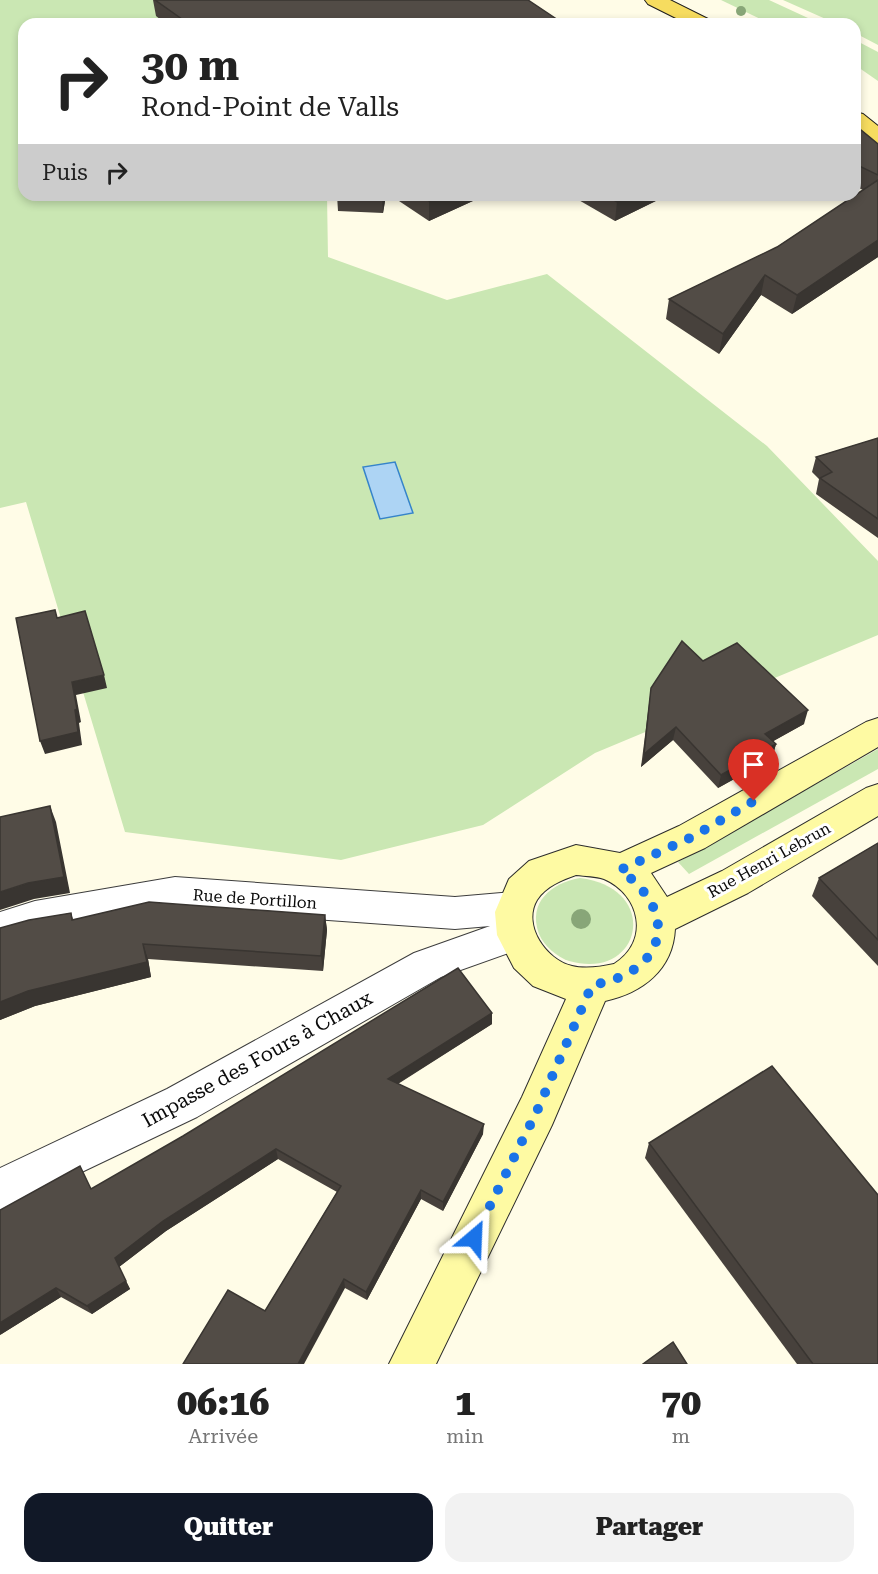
<!DOCTYPE html>
<html lang="fr">
<head>
<meta charset="utf-8">
<style>
  body { margin:0; font-family:"Roboto Serif",serif; background:#f2f2f2; color:#222; height:100vh; display:flex; flex-direction:column; font-size:22px; white-space:nowrap }
  * { box-sizing:border-box; margin:0 }
  p { font-size:20px; color:#767676 }
  .icon { flex:none; width:33px; height:33px; fill:none; stroke:currentColor; stroke-width:2; stroke-linecap:round; stroke-linejoin:round }
  .map { position:relative; height:1364px; overflow:hidden }
  .sheet { display:flex; flex-direction:column; background:#fff; flex:1 }
  .sheet>* { flex:none }
  .top-card { position:absolute; left:18px; top:18px; width:843px; height:183px; border-radius:18px; box-shadow:0 3px 9px #0003; background:#fff; color:#222; overflow:hidden }
  .pin { position:absolute; display:grid; place-items:center; width:51px; height:51px; color:#fff; margin:-62px -26px; border-radius:50% 50% 50% 0; rotate:-45deg; box-shadow:0 0 6px #0007 }
  .pin .icon { rotate:45deg }
  .me { position:absolute; width:66px; margin:-33px; rotate:26deg; stroke-linejoin:round; filter:drop-shadow(0 0 4px #0008) }
  .turn { display:flex; align-items:center; gap:21px; height:126px; padding:0 24px; font-size:27px }
  .turn .icon { width:78px; height:78px; stroke-width:2.5 }
  .turn b { display:block; font-size:42px; line-height:51px }
  .then { display:flex; align-items:center; height:57px; padding:0 24px; background:#0003; gap:12px; font-size:22px }
  .eta { display:flex; justify-content:space-evenly; align-items:center; height:102px; text-align:center }
  .eta b { font-size:36px; font-weight:800; line-height:42px }
  .cta { display:flex; gap:12px; margin-top:auto; padding:12px 24px }
  .cta a { flex:1; height:69px; border-radius:18px; background:#111827; color:#fff; font-size:24px; font-weight:800; line-height:69px; text-align:center }
  .cta a+a { background:#f2f2f2; color:#222 }
  .map>svg:first-child { display:block }
  .green { fill:#cae7b3 }
  .water { fill:#add4f4; stroke:#3684ca; stroke-width:1.5 }
  .lines { fill:none; stroke-linecap:round; stroke-linejoin:round }
  .street-casing { stroke:#3d3d3d; stroke-width:2 }
  .secondary-casing { stroke:#2c2c2c; stroke-width:2 }
  .primary-casing { stroke:#1b1b1b; stroke-width:2 }
  .street { fill:#fff; fill-rule:evenodd }
  .secondary { fill:#fefaa3; fill-rule:evenodd }
  .primary { fill:#f6dc5f; fill-rule:evenodd }
  .tree { fill:#88a678 }
  .wall { fill:#47413c }
  .shaded-wall { fill:#393531 }
  .building { fill:#524c46; stroke:#393531; stroke-width:1.5 }
  .route { stroke:#1a73e8; stroke-width:10; stroke-dasharray:0 18 }
  .labels { text-anchor:middle; dominant-baseline:central; stroke-width:6; stroke-linejoin:round; paint-order:stroke }
  .street-label { font-size:16px; fill:#0a0a0a; stroke:#fff }
  .near-street-label { font-size:20px; fill:#0a0a0a; stroke:#fff }
</style>
</head>
<body>
<div class="map">
<svg width="878" height="1364" viewBox="0 0 878 1364">
  <rect width="100%" height="100%" fill="#fffce7"/>
  <g class="green">
    <path d="M 0,0 L 198,0 L 149,24 L 24,24 L 24,195 L 327,195 L 328,257 L 447,300 L 547,274 L 767,446 L 878,561 L 878,635 L 595,753 L 483,825 L 341,860 L 125,832 L 26,502 L 0,508 Z"/>
    <path d="M 721,0 L 769,0 L 821,24 L 771,24 Z"/>
    <path d="M 783,0 L 878,0 L 878,45 L 855,33 L 855,24 L 837,24 Z"/>
    <path d="M 855,40 L 878,52 L 878,81 L 855,65 Z"/>
    <path d="M 878,749 L 878,769 L 689,874 L 678,862 Z"/>
    <path d="M 580,878 C 662,888 642,982 569,961 C 557,957 544,946 539,934 C 527,902 552,883 580,878 Z"/>
  </g>
  <path class="water" d="M 395,462 L 413,513 L 380,519 L 363,467 Z"/>
  <g class="lines">
    <g class="street-casing">
      <path id="street" d="M 175,877 L 455,897 L 513,892 L 526,897 L 532,908 L 523,920 L 528,922 L 534,934 L 528,946 L 441,977 L 197,1117 L 0,1211 L 0,1168 L 167,1089 L 414,953 L 490,926 L 455,929 L 175,909 L 35,933 L 0,944 L 0,912 L 35,901 Z"/>
    </g>
    <g class="secondary-casing">
      <path id="secondary" d="M 878,718 L 878,747 L 705,848 L 651,873 L 667,897 L 722,871 L 866,788 L 878,784 L 878,816 L 748,893 L 675,929 C 673,970 642,993 605,1001 L 552,1125 L 436,1364 L 389,1364 L 522,1097 L 566,999 L 533,986 L 514,968 L 497,935 L 495,912 L 509,879 L 529,861 L 576,845 L 620,853 L 679,826 L 866,722 ZM 576,875 C 585,876 596,876 604,879 C 641,895 650,942 614,964 C 601,967 584,969 572,966 C 546,960 522,925 537,900 C 546,886 562,880 576,875 Z"/>
    </g>
    <g class="primary-casing">
      <g id="primary">
        <path d="M 645,0 L 670,0 L 710,20 L 713,24 L 688,24 L 648,4 Z"/>
        <path d="M 855,112 L 863,114 L 878,126 L 878,144 L 870,142 L 855,130 Z"/>
      </g>
    </g>
    <use href="#street" class="street"/>
    <use href="#secondary" class="secondary"/>
    <use href="#primary" class="primary"/>
  </g>
  <g class="tree">
    <circle cx="741" cy="11" r="5"/>
    <circle cx="581" cy="919" r="10"/>
  </g>
  <g class="wall">
    <path d="M 153,0 L 528,0 L 561,24 L 166,24 L 156,16 Z"/>
    <path d="M 855,125 L 878,144 L 878,257 L 792,314 L 761,295 L 719,354 L 666,319 L 669,299 L 777,247 L 863,190 L 855,186 Z"/>
    <path d="M 337,195 L 386,195 L 383,213 L 338,211 Z"/>
    <path d="M 390,195 L 486,195 L 429,221 Z"/>
    <path d="M 570,195 L 668,195 L 615,221 Z"/>
    <path d="M 878,438 L 878,538 L 816,494 L 819,479 L 812,472 L 816,457 Z"/>
    <path d="M 703,661 L 804,724 L 773,741 L 776,744 L 772,758 L 718,788 L 673,740 L 641,767 L 651,688 Z"/>
    <path d="M 878,843 L 878,966 L 812,896 L 819,878 Z"/>
    <path d="M 71,913 L 73,919 L 325,915 L 327,930 L 323,971 L 148,959 L 151,977 L 35,1006 L 0,1020 L 0,928 Z"/>
    <path d="M 492,1013 L 492,1024 L 398,1084 L 483,1134 L 443,1211 L 421,1199 L 367,1300 L 345,1288 L 265,1311 L 337,1192 L 278,1159 L 166,1231 L 119,1267 L 130,1289 L 92,1314 L 61,1297 L 0,1335 L 91,1189 Z"/>
    <path d="M 649,1143 L 878,1364 L 797,1364 L 645,1158 Z"/>
  </g>
  <g class="shaded-wall">
    <path d="M 382,195 L 386,195 L 383,213 Z"/>
    <path d="M 443,195 L 486,195 L 429,221 L 429,201 Z"/>
    <path d="M 631,195 L 668,195 L 615,221 L 617,202 Z"/>
    <path d="M 878,240 L 878,257 L 792,314 L 797,295 Z"/>
    <path d="M 765,275 L 761,295 L 719,354 L 723,334 Z"/>
    <path d="M 104,675 L 107,688 L 76,695 L 81,722 L 79,723 L 82,745 L 45,754 L 40,741 L 75,710 L 72,682 Z"/>
    <path d="M 808,710 L 804,724 L 761,748 L 765,734 Z"/>
    <path d="M 676,727 L 673,740 L 641,767 L 644,754 Z"/>
    <path d="M 776,744 L 772,758 L 718,788 L 721,775 Z"/>
    <path d="M 50,806 L 56,822 L 70,893 L 34,899 L 0,910 L 0,892 L 28,883 Z"/>
    <path d="M 325,915 L 327,930 L 323,971 L 321,956 Z"/>
    <path d="M 143,944 L 148,959 L 151,977 L 35,1006 L 0,1020 L 0,1002 Z"/>
    <path d="M 492,1013 L 492,1024 L 389,1089 L 388,1079 Z"/>
    <path d="M 484,1124 L 483,1134 L 443,1211 L 443,1202 Z"/>
    <path d="M 276,1149 L 278,1159 L 166,1231 L 119,1267 L 130,1289 L 92,1314 L 87,1306 L 115,1258 L 163,1221 Z"/>
    <path d="M 421,1190 L 421,1199 L 367,1300 L 366,1292 Z"/>
    <path d="M 344,1279 L 345,1288 L 304,1364 L 298,1364 Z"/>
    <path d="M 56,1288 L 61,1297 L 0,1335 L 0,1323 Z"/>
  </g>
  <g class="building">
    <path d="M 155,0 L 528,0 L 558,20 L 561,24 L 189,24 Z"/>
    <path d="M 855,125 L 878,144 L 878,175 L 855,164 Z"/>
    <path d="M 878,180 L 878,240 L 797,295 L 765,275 L 723,334 L 669,299 L 777,247 Z"/>
    <path d="M 419,195 L 443,195 L 429,201 Z"/>
    <path d="M 605,195 L 631,195 L 617,202 Z"/>
    <path d="M 878,438 L 878,519 L 820,478 L 832,472 L 816,457 Z"/>
    <path d="M 55,610 L 57,618 L 85,611 L 104,675 L 72,682 L 77,709 L 75,710 L 78,732 L 40,741 L 16,618 Z"/>
    <path d="M 682,641 L 703,661 L 737,643 L 808,710 L 765,734 L 776,744 L 721,775 L 676,727 L 644,754 L 651,688 Z"/>
    <path d="M 50,806 L 64,877 L 28,883 L 0,892 L 0,817 Z"/>
    <path d="M 878,843 L 878,940 L 819,878 Z"/>
    <path d="M 149,902 L 325,915 L 321,956 L 143,944 L 147,962 L 28,991 L 0,1002 L 0,928 L 29,920 L 71,913 L 72,920 Z"/>
    <path d="M 458,968 L 492,1013 L 388,1079 L 484,1124 L 443,1202 L 421,1190 L 366,1292 L 344,1279 L 298,1364 L 183,1364 L 228,1290 L 265,1311 L 341,1186 L 276,1149 L 163,1221 L 115,1258 L 126,1281 L 87,1306 L 56,1288 L 0,1323 L 0,1210 L 80,1166 L 91,1189 L 183,1136 Z"/>
    <path d="M 772,1066 L 878,1195 L 878,1364 L 813,1364 L 649,1143 Z"/>
    <path d="M 673,1342 L 687,1364 L 643,1364 Z"/>
  </g>
  <g class="lines">
    <path class="route" d="M 474,1238 L 537,1111 L 592,985 C 665,973 682,914 620,870 L 692,837 L 754,801"/>
  </g>
  <g class="labels">
    <g class="street-label">
      <text transform="translate(769 860) rotate(-29)">Rue Henri Lebrun</text>
      <text transform="translate(255 899) rotate(4)">Rue de Portillon</text>
    </g>
    <g class="near-street-label">
      <text transform="translate(257 1059) rotate(-29)">Impasse des Fours à Chaux</text>
    </g>
  </g>
</svg>
<div class="pin" style="left:754px;top:801px;background:#d93025"><svg class="icon" aria-label="arrive" viewBox="0 0 24 24"><path d="M6 21V4h12l-3 4 3 4H6"/></svg></div>
<svg class="me" style="left:474px;top:1238px" viewBox="-20 -20 40 40"><path d="M0-17L14 15 0 8-14 15z" fill="#1a73e8" stroke="#fff" stroke-width="4"/></svg>
<div class="top-card">
<div class="turn"><svg class="icon" aria-label="right" viewBox="0 0 24 24"><path d="M7 20v-9h11M14 6l5 5-5 5"/></svg><div><b>30 m</b>Rond-Point de Valls</div></div>
<div class="then">Puis<svg class="icon" aria-label="right" viewBox="0 0 24 24"><path d="M7 20v-9h11M14 6l5 5-5 5"/></svg></div>
</div>
</div>
<section class="sheet">
<div class="eta">
<div><b>06:16</b><p>Arrivée</p></div>
<div><b>1</b><p>min</p></div>
<div><b>70</b><p>m</p></div>
</div>
<div class="cta"><a>Quitter</a><a>Partager</a></div>
</section>
</body>
</html>
